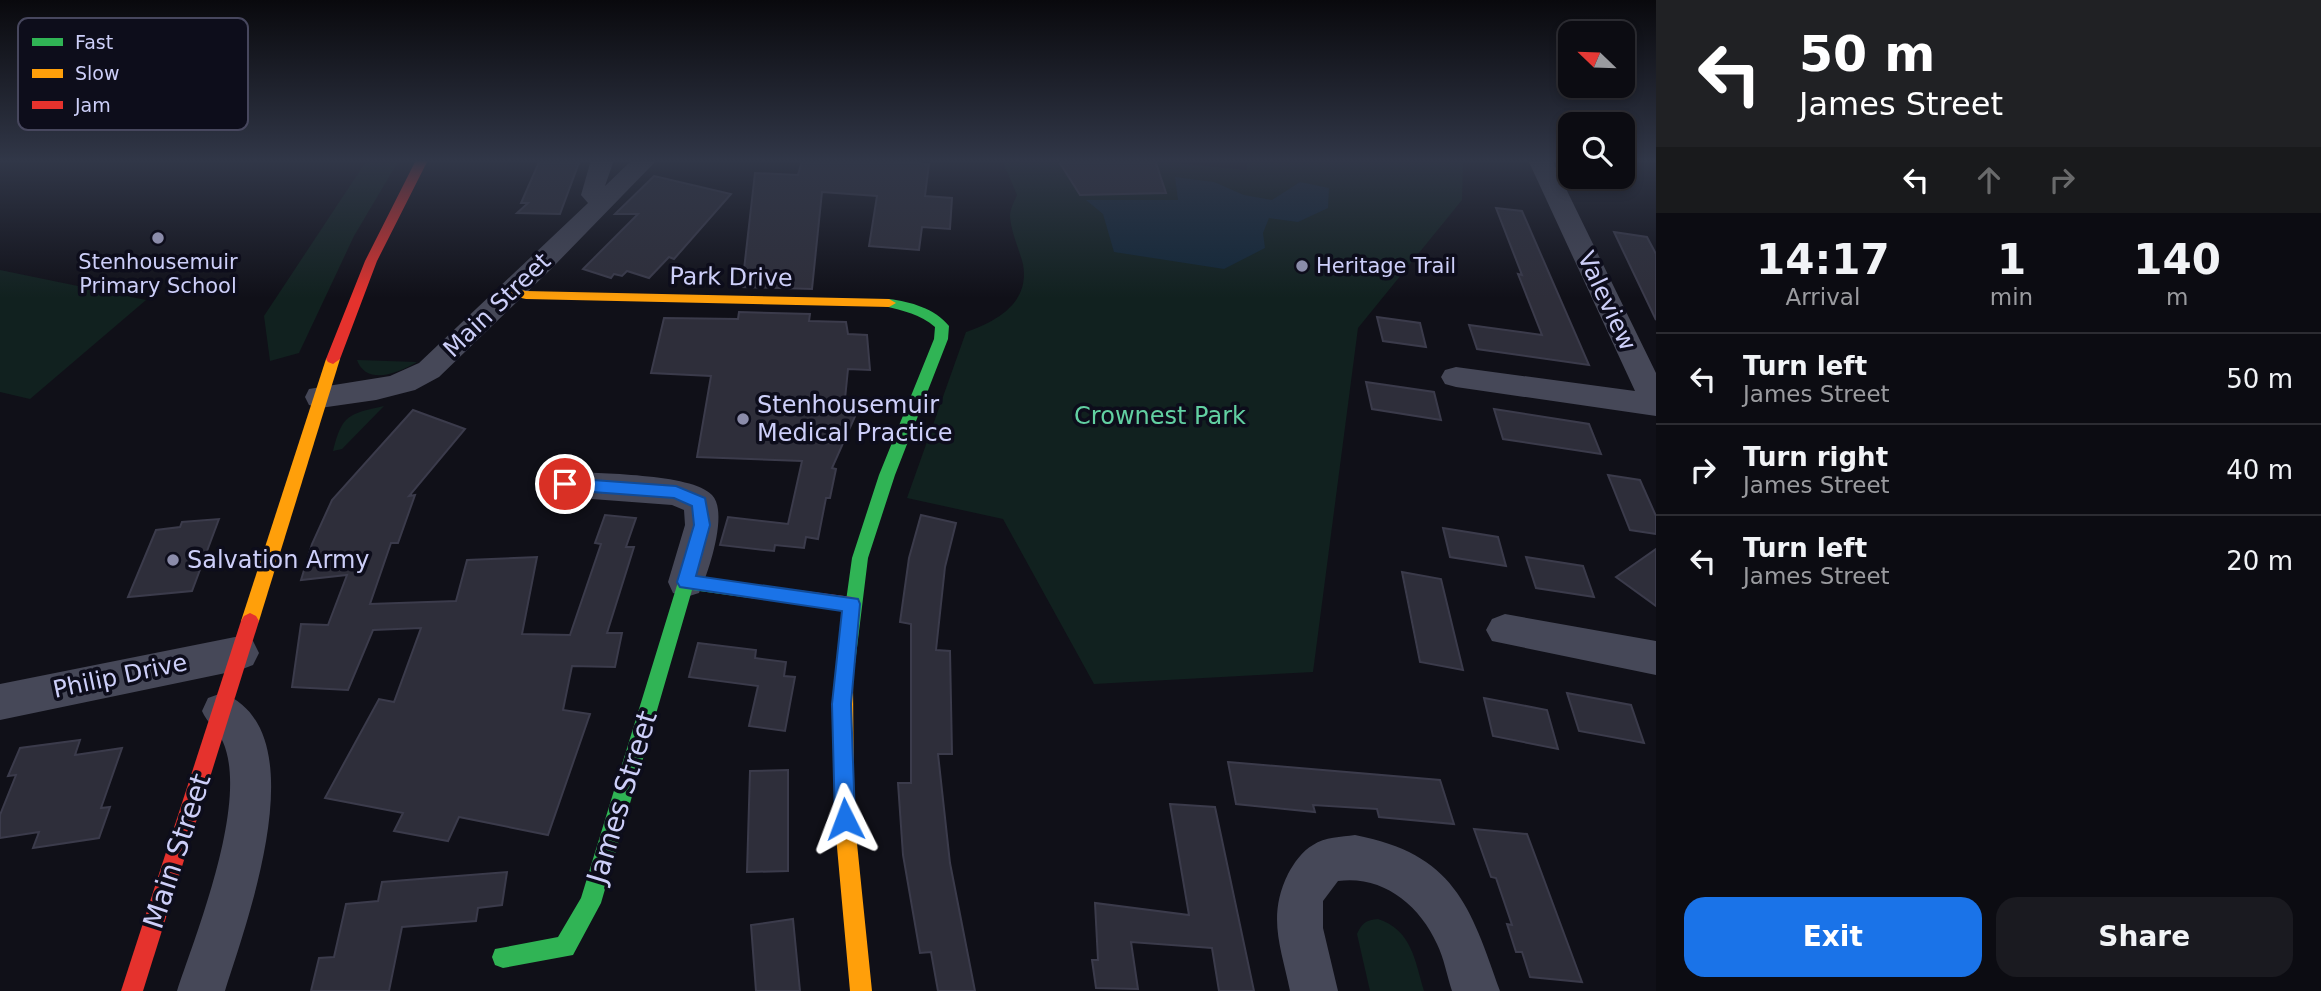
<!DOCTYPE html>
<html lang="en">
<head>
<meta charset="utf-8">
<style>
  body { margin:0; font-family:"DejaVu Sans",sans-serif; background:#1a1a20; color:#f1f3f6; height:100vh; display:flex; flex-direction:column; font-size:26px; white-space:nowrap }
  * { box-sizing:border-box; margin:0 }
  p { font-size:23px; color:#9a9b9f }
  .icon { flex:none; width:38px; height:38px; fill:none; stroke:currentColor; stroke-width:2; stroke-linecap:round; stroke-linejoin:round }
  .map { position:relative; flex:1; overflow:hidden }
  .panel { display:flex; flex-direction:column; background:#0c0c12; width:665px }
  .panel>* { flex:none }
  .guide { background:#202124; color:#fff; overflow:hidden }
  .needle { width:46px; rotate:293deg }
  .buttons { position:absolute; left:1558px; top:21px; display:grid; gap:14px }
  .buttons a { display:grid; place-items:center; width:77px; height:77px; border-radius:14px; background:#0c0c12; box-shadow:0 4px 10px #0003,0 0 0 2px #2c2c32; font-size:35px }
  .pin { position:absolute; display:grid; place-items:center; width:60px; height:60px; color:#fff; margin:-30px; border:4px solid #fff; border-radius:50%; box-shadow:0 2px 7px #0007 }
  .me { position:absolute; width:77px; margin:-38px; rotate:357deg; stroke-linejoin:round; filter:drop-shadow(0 0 5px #0008) }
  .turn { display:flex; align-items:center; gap:24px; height:147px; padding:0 28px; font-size:32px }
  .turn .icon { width:91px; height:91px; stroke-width:2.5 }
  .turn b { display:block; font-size:49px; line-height:60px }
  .lanes { display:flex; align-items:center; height:66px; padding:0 28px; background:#0003; justify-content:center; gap:35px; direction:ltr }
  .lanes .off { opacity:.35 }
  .eta { display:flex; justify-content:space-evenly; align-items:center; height:119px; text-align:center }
  .eta b { font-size:42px; font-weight:800; line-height:49px }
  .action { display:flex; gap:14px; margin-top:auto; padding:14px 28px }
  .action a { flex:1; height:80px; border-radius:21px; background:#1a73e8; color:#fff; font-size:28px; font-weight:800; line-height:80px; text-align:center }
  .action a+a { background:#1a1a20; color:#f1f3f6 }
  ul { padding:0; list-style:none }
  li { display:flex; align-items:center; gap:21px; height:91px; padding:0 28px; border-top:2px solid #2c2c32 }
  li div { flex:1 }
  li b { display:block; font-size:26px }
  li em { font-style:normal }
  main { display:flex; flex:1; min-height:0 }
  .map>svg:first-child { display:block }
  .green { fill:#11211f }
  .water { fill:#112738 }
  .building { fill:#2e2e3a; stroke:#3b3b4b; stroke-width:2 }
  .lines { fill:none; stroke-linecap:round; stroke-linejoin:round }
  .street { fill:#464858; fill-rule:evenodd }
  .fast { fill:#30b455; fill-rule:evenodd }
  .slow { fill:#ff9f0a; fill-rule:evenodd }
  .jam { fill:#e5322d; fill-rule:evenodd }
  .route { fill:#1a73e8; stroke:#114b97; stroke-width:2 }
  .poi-dot { fill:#8b8caa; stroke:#0d0d1b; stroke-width:2.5 }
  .labels { text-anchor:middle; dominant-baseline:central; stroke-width:7; stroke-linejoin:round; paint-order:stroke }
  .far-poi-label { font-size:21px; fill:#cdcff9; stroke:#0d0d1b }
  .street-label { font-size:24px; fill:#cdcff9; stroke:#0d0d1b }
  .poi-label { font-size:24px; fill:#cdcff9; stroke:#0d0d1b; text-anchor:start }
  .park-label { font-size:24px; fill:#62d0a2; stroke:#0d0d1b }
  .near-street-label { font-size:28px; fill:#cdcff9; stroke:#0d0d1b }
  .key { fill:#0d0d1b; stroke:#47475e; stroke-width:2 }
  .key-label { font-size:19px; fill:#cdcff9 }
</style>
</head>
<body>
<main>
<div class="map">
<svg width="1656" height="991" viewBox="0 0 1656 991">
  <rect width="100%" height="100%" fill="#101018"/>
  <g class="green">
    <path d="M 367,160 L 399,160 L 354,236 L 299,353 L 270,361 L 264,316 Z"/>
    <path d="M 1002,160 L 1143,160 L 1247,170 L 1247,160 L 1463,160 L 1462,200 L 1358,328 L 1313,672 L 1094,684 L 1003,519 L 907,498 L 966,332 C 997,321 1030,303 1023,264 C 1019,249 1011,232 1010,216 C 1010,210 1014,201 1017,195 Z"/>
    <path d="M 0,270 L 146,300 L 30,399 L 0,392 Z"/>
    <path d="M 357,360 L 358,360 L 417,362 C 400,372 367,387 357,360 Z"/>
    <path d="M 384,406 L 342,449 L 333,451 C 342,415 348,414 384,406 Z"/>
    <path d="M 1378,919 C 1412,930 1415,961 1424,991 L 1370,991 L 1357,934 C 1362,923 1366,920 1378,919 Z"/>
  </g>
  <path class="water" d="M 1175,177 L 1214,182 L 1244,195 L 1272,200 L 1300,182 L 1329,188 L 1328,208 L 1298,222 L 1269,218 L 1263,233 L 1265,248 L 1224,269 L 1114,252 L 1103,214 L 1086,200 L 1178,200 Z"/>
  <g class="building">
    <path d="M 540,160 L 580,160 L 560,214 L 517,213 L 528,203 L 521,203 Z"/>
    <path d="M 802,160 L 880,160 L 929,164 L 925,196 L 952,198 L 950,229 L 922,227 L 919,250 L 869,246 L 877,196 L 822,192 L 812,289 L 742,287 L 755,173 L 798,175 Z"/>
    <path d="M 1058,160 L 1155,160 L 1166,193 L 1080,195 Z"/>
    <path d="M 654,176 L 731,194 L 674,259 L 669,257 L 649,278 L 627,271 L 622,276 L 614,274 L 611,278 L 583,269 L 638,214 L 615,214 Z"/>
    <path d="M 1496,208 L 1522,211 L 1589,365 L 1477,349 L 1469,325 L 1542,335 L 1518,274 L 1522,275 Z"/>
    <path d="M 1614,232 L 1647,237 L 1656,254 L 1656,320 Z"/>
    <path d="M 739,312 L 810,314 L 809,321 L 846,322 L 848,334 L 867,335 L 870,370 L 848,369 L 844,409 L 857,412 L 832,468 L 836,469 L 830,498 L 826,498 L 818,539 L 806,537 L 804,548 L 775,545 L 774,551 L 720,545 L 728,517 L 788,524 L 802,461 L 697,457 L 711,376 L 651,373 L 664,318 L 738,319 Z"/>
    <path d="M 1377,317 L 1420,323 L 1426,347 L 1383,341 Z"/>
    <path d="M 1366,382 L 1434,392 L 1441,420 L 1372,409 Z"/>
    <path d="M 1494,409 L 1589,424 L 1601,454 L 1503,439 Z"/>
    <path d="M 413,410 L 465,429 L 409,496 L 415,495 L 398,543 L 391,543 L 370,604 L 456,601 L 467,560 L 537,557 L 522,634 L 570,635 L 601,544 L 595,543 L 605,515 L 636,518 L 626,547 L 634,547 L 607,633 L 622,633 L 615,667 L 572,666 L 563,710 L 590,714 L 548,835 L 459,817 L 448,841 L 394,831 L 403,813 L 325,798 L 379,699 L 394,702 L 421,628 L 373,630 L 348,690 L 292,687 L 301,624 L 328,625 L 347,575 L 301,580 L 312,544 L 332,500 Z"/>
    <path d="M 1608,475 L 1640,480 L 1656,516 L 1656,534 L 1630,530 Z"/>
    <path d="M 921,515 L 956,523 L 945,567 L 936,650 L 950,651 L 952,754 L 938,754 L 950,863 L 975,991 L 938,991 L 931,952 L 920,953 L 903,855 L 898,783 L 911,783 L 911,624 L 900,622 L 909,558 Z"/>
    <path d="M 219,519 L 192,591 L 128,597 L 156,530 L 180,527 L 182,522 Z"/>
    <path d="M 1443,528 L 1498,537 L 1506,566 L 1450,557 Z"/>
    <path d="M 1656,549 L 1656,606 L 1616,577 Z"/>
    <path d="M 1526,557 L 1583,566 L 1594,597 L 1536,588 Z"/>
    <path d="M 1402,572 L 1441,579 L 1463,670 L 1420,662 Z"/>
    <path d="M 698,643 L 756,650 L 755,658 L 786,662 L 784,676 L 795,677 L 785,731 L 749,726 L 758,686 L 689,677 Z"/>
    <path d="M 1567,693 L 1631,705 L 1644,743 L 1579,731 Z"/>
    <path d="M 1484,698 L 1547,710 L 1558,749 L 1493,736 Z"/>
    <path d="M 80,740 L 75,755 L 122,748 L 101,808 L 110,807 L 99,838 L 33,848 L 39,832 L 0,838 L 0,815 L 16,775 L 8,776 L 20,748 Z"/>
    <path d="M 1228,762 L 1440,780 L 1454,824 L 1379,817 L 1377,809 L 1313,805 L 1315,812 L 1236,804 Z"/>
    <path d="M 788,770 L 788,871 L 747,872 L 750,771 Z"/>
    <path d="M 1170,804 L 1215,807 L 1254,991 L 1219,991 L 1212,948 L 1131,942 L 1138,989 L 1096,988 L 1092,960 L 1098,960 L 1095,903 L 1189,915 Z"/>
    <path d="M 1474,829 L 1527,834 L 1582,982 L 1530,977 L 1522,952 L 1516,952 L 1507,924 L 1512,925 L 1496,878 L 1491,877 Z"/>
    <path d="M 507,872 L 502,905 L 478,908 L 476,921 L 402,927 L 389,991 L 311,991 L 319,958 L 334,957 L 346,904 L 378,901 L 382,882 Z"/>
    <path d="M 793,919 L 800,991 L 756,991 L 751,925 Z"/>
  </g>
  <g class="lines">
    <g class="street">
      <path d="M 591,160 L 614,160 L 605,186 L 632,160 L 657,160 L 551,269 L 439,377 L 415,390 L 376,400 L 320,408 L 309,405 L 305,397 L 309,389 L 390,376 L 419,363 L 588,203 L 581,195 Z"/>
      <path d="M 1528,160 L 1552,160 L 1656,373 L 1656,416 L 1456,387 L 1445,384 L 1441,377 L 1445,370 L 1456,367 L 1635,391 Z"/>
      <path d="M 565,471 C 596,474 692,473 712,495 C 729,512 708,574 699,593 L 686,597 L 673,593 L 668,582 L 685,525 L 684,510 L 672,505 L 565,497 L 553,493 L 549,484 L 553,475 Z"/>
      <path d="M 1505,614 L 1656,641 L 1656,675 L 1492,641 L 1486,630 L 1492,619 Z"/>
      <path d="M 240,636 L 253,641 L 259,653 L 253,665 L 240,670 L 0,720 L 0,684 Z"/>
      <path d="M 222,693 C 319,730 246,923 225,991 L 177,991 C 197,931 249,802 223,742 C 218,730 207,723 202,711 L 208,698 Z"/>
      <path d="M 1355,835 C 1454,854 1470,905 1500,991 L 1452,991 C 1447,976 1444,958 1437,944 C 1419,904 1382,875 1338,881 L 1323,901 L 1323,928 L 1338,991 L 1290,991 C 1281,947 1267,917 1288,874 C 1294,863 1302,851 1313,845 C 1325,837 1341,837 1355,835 Z"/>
    </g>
    <g class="fast">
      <path d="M 889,299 C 911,302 934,308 949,326 L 948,339 L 895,475 L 868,558 L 853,680 L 850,686 L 844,688 L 838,686 L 835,680 L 852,558 L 879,475 L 934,339 L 935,327 C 920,314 904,311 884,306 L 882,303 Z"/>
      <path d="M 686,575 L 750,584 L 756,586 L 759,591 L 756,596 L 750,598 L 692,590 L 601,903 L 573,955 L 503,968 L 495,965 L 492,957 L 495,949 L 558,937 L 581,898 L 678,582 L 680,577 Z"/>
    </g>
    <g class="slow">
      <path d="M 512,288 L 526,291 L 889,299 L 896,303 L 889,307 L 526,299 L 507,295 L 507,289 Z"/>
      <path d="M 333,354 L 340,359 L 259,621 L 256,626 L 250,629 L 244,626 L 241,621 L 326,359 Z"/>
      <path d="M 844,672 L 850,674 L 853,680 L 854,814 L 872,991 L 850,991 L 834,814 L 835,680 L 838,674 Z"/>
    </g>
    <g class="jam">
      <path d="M 416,160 L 428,160 L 377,261 L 340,359 L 333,364 L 328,362 L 326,359 L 365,261 Z"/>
      <path d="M 750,584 L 852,597 L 858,599 L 861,604 L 858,609 L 852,611 L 750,598 L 744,596 L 741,591 L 744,586 Z"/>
      <path d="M 250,613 L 256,616 L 259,621 L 143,991 L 121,991 L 241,621 L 244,616 Z"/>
    </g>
  </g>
  <linearGradient id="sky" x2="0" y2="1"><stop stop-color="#09090d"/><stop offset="0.54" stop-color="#313748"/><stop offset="1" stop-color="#313748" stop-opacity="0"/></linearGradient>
  <rect width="1656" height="298" fill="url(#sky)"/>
  <path class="route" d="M 565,478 L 676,486 L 705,498 L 710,525 L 696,576 L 858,599 L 860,604 L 851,704 L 855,819 L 852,826 L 845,829 L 838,826 L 835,819 L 832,704 L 842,611 L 680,587 L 677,582 L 694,525 L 692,506 L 674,498 L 565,490 L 557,484 Z"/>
  <g class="poi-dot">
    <circle cx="158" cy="238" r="7"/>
    <circle cx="1302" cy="266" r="7"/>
    <circle cx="743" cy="419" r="7"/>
    <circle cx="173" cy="560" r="7"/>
  </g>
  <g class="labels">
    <g class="far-poi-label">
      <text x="158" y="262">Stenhousemuir<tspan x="158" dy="24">Primary School</tspan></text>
      <text x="1316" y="266" text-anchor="start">Heritage Trail</text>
    </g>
    <g class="street-label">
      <text transform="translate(731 277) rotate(1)">Park Drive</text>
      <text transform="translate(1607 301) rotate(65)">Valeview</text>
      <text transform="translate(497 305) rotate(-44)">Main Street</text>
      <text transform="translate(120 676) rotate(-12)">Philip Drive</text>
    </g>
    <g class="poi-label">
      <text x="757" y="405">Stenhousemuir<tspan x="757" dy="28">Medical Practice</tspan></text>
      <text x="187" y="560">Salvation Army</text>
    </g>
    <g class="park-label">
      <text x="1160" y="416">Crownest Park</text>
    </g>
    <g class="near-street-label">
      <text transform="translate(622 797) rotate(-73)">James Street</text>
      <text transform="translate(177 851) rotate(-72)">Main Street</text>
    </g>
  </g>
  <rect x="18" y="18" width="230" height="112" rx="10" class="key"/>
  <rect x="32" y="38" width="31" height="8" fill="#30b455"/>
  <rect x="32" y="69" width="31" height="9" fill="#ff9f0a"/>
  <rect x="32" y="101" width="31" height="8" fill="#e5322d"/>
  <g class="key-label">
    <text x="75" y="49">Fast</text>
    <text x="75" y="80">Slow</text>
    <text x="75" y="112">Jam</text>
  </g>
</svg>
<div class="buttons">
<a><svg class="needle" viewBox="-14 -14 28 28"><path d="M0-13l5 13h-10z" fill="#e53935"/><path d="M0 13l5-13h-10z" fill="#9a9b9f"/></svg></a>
<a><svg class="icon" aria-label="search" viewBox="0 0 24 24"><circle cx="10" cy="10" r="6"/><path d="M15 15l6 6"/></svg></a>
</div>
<div class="pin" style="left:565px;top:484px;background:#d93025"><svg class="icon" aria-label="arrive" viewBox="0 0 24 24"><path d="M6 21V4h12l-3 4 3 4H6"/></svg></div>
<svg class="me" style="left:845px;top:819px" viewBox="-20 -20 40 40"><path d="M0-17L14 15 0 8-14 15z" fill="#1a73e8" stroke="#fff" stroke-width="4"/></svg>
</div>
<section class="panel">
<div class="guide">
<div class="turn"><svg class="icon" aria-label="left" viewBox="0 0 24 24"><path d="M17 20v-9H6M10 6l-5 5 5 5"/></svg><div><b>50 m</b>James Street</div></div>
<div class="lanes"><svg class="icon" aria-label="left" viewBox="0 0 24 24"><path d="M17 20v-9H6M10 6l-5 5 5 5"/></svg><svg class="icon off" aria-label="ahead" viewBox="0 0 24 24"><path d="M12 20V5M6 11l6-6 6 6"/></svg><svg class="icon off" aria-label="right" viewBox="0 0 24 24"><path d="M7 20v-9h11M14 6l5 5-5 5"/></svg></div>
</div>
<div class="eta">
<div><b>14:17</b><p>Arrival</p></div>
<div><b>1</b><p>min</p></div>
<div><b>140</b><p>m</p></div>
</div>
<ul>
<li><svg class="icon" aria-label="left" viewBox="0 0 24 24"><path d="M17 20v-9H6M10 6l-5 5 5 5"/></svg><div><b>Turn left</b><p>James Street</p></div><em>50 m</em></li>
<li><svg class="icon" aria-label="right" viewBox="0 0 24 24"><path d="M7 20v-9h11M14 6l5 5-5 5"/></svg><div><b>Turn right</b><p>James Street</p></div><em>40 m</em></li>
<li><svg class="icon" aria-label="left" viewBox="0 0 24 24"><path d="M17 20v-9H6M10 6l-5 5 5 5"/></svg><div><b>Turn left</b><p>James Street</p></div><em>20 m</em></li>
</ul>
<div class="action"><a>Exit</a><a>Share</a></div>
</section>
</main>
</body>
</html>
